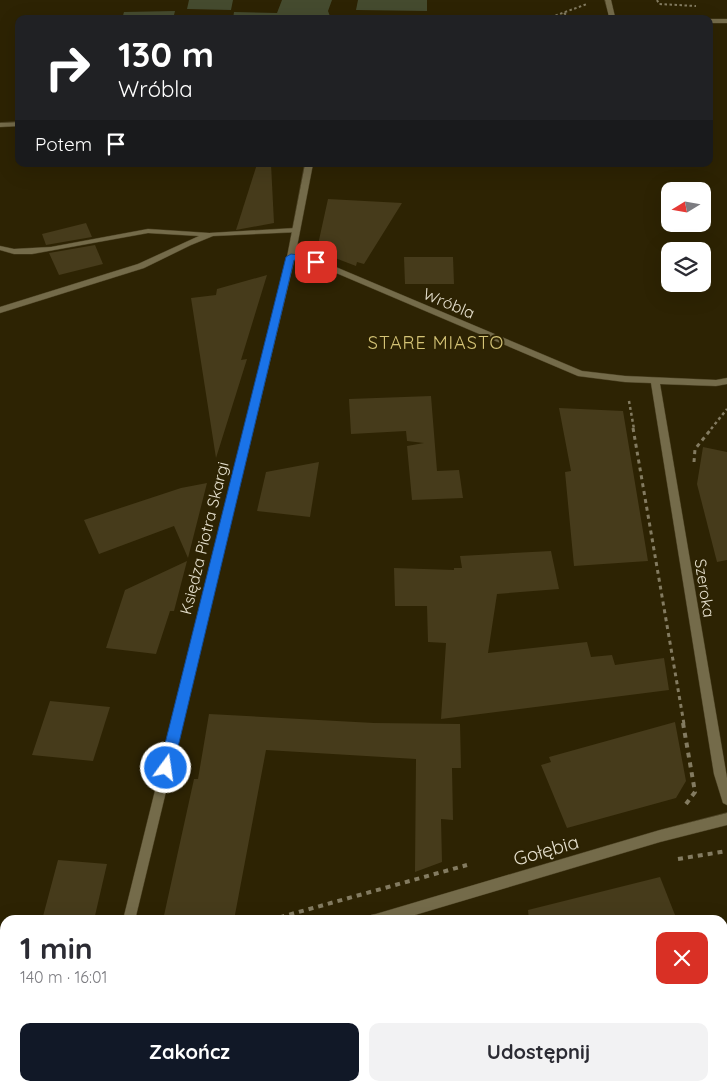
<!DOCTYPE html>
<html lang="pl">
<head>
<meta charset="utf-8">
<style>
  body { margin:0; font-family:Quicksand,sans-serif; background:#f2f2f3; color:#2b2b33; height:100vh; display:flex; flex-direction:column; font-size:19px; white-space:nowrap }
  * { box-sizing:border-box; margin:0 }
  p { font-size:16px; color:#7c7c81 }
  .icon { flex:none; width:28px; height:28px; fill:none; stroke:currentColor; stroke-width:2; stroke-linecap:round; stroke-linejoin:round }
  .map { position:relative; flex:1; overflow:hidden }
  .panel { position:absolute; left:0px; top:915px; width:728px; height:176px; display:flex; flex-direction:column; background:#fff; border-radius:15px 15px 0 0; box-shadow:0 5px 20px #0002 }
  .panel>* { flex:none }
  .hud { position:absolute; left:15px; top:15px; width:698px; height:152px; border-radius:10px; box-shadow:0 5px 20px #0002; background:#202124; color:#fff; overflow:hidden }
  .needle { width:32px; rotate:259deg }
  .controls { position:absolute; left:661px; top:182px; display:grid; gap:10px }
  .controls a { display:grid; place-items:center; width:50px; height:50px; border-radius:10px; background:#fff; box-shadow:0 5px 20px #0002; font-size:25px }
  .pin { position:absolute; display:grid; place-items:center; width:42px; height:42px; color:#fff; margin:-21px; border-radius:10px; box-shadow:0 2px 8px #0006 }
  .me { position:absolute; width:55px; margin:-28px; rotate:14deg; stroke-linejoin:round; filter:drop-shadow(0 0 4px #0008) }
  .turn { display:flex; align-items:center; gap:18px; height:105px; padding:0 20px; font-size:22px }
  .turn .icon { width:65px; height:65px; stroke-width:2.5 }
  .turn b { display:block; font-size:35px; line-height:42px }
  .then { display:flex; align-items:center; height:48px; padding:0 20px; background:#0003; gap:10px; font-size:19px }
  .round { display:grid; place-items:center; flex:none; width:52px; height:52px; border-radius:10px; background:#f2f2f3 }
  .overview { display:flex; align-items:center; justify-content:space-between; height:85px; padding:0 20px }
  h1 { font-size:30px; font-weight:800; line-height:38px }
  .cta { display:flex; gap:10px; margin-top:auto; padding:10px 20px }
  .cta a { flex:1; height:58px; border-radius:10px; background:#111827; color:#fff; font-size:20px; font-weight:800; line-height:58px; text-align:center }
  .cta a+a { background:#f2f2f3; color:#2b2b33 }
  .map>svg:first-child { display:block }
  .green { fill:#454b2f }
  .building { fill:#463b1b }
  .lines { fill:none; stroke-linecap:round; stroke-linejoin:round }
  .service-casing { stroke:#4b4123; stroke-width:1 }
  .minor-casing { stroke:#4b4123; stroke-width:1 }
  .tertiary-casing { stroke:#4b4123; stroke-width:1 }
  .path-far3 { stroke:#837b61; stroke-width:2; stroke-dasharray:2.5 2.5; stroke-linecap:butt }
  .path-far2 { stroke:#837b61; stroke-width:2.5; stroke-dasharray:3 3; stroke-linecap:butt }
  .path-far1 { stroke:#837b61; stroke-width:3; stroke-dasharray:4 4; stroke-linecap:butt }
  .path { stroke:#837b61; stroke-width:4; stroke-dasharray:5 5; stroke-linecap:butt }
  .service { fill:#746b4a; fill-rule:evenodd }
  .minor { fill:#746b4a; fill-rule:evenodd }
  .tertiary { fill:#746b4a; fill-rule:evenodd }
  .route { fill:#1a73e8; stroke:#114b97 }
  .labels { text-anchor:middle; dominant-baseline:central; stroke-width:4; stroke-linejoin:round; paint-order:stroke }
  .street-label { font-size:16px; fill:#e6e0ce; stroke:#2d2303 }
  .neighbourhood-label { font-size:18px; letter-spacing:1px; fill:#d5c476; stroke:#2d2303 }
  .near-street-label { font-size:19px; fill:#e6e0ce; stroke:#2d2303 }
</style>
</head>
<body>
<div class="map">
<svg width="727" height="1091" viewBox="0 0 727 1091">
  <rect width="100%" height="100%" fill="#2d2303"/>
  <g class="green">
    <path d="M 189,0 L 233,0 L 231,10 L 187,9 Z"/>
    <path d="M 282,0 L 332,0 L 328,11 L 331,19 L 233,19 L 234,12 L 277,13 Z"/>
    <path d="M 358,0 L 427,0 L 427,11 L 356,10 Z"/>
    <path d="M 175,11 L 173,19 L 122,19 L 124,12 Z"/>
  </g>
  <g class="building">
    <path d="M 257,164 L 271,164 L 274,223 L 236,230 Z"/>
    <path d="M 328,199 L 402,203 L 364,264 L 357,262 L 356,266 L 322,253 L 319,240 Z"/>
    <path d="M 86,223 L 92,237 L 46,245 L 42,234 Z"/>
    <path d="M 95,245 L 103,264 L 59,275 L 49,253 Z"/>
    <path d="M 404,257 L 453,257 L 454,284 L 405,284 Z"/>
    <path d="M 267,275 L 241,360 L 247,359 L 216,458 L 191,298 L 216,295 L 217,289 Z"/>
    <path d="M 431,396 L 437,471 L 459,470 L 463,498 L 412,500 L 407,446 L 424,443 L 407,441 L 406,431 L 351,434 L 349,399 Z"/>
    <path d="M 559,408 L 623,411 L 648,561 L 574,566 L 565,472 L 571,471 Z"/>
    <path d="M 703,447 L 727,452 L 727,560 L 717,562 L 697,484 Z"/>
    <path d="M 319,462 L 310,517 L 257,511 L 266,472 Z"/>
    <path d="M 207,483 L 188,558 L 174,526 L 99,554 L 84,520 L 181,488 Z"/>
    <path d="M 551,551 L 559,589 L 497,594 L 488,653 L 587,642 L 591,657 L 612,655 L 615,665 L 664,658 L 669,690 L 441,719 L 446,643 L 428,642 L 427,606 L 395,606 L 394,568 L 454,570 L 454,568 L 462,568 L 460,556 Z"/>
    <path d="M 187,561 L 174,611 L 170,611 L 156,654 L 106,648 L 125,590 Z"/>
    <path d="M 50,701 L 110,707 L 93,761 L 32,755 Z"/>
    <path d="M 209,714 L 374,723 L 460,724 L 461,768 L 452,768 L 453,820 L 441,819 L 442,862 L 415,872 L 416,759 L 266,750 L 234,920 L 163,920 L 194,779 L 198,779 Z"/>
    <path d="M 675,722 L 686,781 L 676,798 L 567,828 L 541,765 L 551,762 L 549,757 Z"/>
    <path d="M 58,860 L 107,864 L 94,920 L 42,920 Z"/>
    <path d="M 660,877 L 677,920 L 529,920 L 528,910 Z"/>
  </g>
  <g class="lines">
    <g class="service-casing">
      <path id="service" d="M 296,228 L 299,228 L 299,232 L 213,236 L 191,245 L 144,268 L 0,313 L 0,307 L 138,264 L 199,236 L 148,233 L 32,254 L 14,254 L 0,250 L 0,246 L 14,249 L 51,247 L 148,229 L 209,233 Z"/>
    </g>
    <g class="minor-casing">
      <g id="minor">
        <path d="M 19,122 L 19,126 L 0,127 L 0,123 Z"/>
        <path d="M 288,255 L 312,257 L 582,371 L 625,376 L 716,380 L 727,378 L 727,384 L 716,386 L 660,384 L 727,778 L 727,805 L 723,803 L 714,774 L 651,383 L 625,382 L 578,376 L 308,261 L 288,259 Z"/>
        <path d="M 727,813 L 727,825 L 660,842 L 398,920 L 370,920 L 371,915 L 376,914 L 660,830 Z"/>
        <path d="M 5,1030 L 5,1044 L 0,1045 L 0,1031 Z"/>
      </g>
    </g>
    <g class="tertiary-casing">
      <g id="tertiary">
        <path d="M 605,0 L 611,0 L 615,17 L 644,17 L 647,19 L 602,19 L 609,17 Z"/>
        <rect x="709" y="19" width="18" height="4"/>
        <path d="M 305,164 L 313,164 L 295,257 L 135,920 L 123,920 L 287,257 Z"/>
        <path d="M 84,1086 L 98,1086 L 97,1091 L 83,1091 Z"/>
      </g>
    </g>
    <g class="path-far3">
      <path d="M 657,0 L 659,4 L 696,6"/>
      <path d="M 564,13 L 571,19"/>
      <path d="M 546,19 L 587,4"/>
    </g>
    <g class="path-far2">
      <path d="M 629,401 L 634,429"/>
      <path d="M 711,429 L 727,409"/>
    </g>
    <g class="path-far1">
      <path d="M 633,428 L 684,724"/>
      <path d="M 694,462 L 695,449 L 712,428"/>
    </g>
    <g class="path">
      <path d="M 683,723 L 695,792 L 686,804"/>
      <path d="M 678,859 L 727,851"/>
      <path d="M 270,920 L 467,865"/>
      <path d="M 0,996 L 5,994"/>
      <path d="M 0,1075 L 5,1073"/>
      <path d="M 51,1086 L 53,1091"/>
      <path d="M 120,1091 L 121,1086"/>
    </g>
    <use href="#service" class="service"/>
    <use href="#minor" class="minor"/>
    <use href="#tertiary" class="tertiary"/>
  </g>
  <path class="route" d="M 291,254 L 312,257 L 321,262 L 316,265 L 294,260 L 173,768 L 171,773 L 166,775 L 161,773 L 159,768 L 286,257 Z"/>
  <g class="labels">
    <g class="street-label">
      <text transform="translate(449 303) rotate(23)">Wróbla</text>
      <text transform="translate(204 538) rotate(-76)">Księdza Piotra Skargi</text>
      <text transform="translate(705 588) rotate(81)">Szeroka</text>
    </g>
    <g class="neighbourhood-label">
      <text x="436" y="342">STARE MIASTO</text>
    </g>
    <g class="near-street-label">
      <text transform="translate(546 850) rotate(-16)">Gołębia</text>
    </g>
  </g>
</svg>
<div class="controls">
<a><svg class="needle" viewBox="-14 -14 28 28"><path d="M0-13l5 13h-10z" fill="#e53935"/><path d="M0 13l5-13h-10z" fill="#7c7c81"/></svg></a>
<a><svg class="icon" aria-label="layers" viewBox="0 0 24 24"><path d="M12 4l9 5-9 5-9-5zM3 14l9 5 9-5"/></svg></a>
</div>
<div class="pin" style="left:316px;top:262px;background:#d93025"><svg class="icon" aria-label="arrive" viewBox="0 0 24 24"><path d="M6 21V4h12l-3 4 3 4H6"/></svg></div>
<svg class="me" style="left:166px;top:768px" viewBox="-20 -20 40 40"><circle r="17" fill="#1a73e8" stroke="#fff" stroke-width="3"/><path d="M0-11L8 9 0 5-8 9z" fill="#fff"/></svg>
<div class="hud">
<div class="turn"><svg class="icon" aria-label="right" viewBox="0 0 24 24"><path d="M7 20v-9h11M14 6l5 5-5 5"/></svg><div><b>130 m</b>Wróbla</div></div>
<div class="then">Potem<svg class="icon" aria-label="arrive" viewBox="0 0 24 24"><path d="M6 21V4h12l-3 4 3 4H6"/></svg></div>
</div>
<section class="panel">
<div class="overview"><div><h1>1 min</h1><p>140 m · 16:01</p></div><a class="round" style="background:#d93025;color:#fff"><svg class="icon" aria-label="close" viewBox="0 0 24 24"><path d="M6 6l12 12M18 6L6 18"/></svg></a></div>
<div class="cta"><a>Zakończ</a><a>Udostępnij</a></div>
</section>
</div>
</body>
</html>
